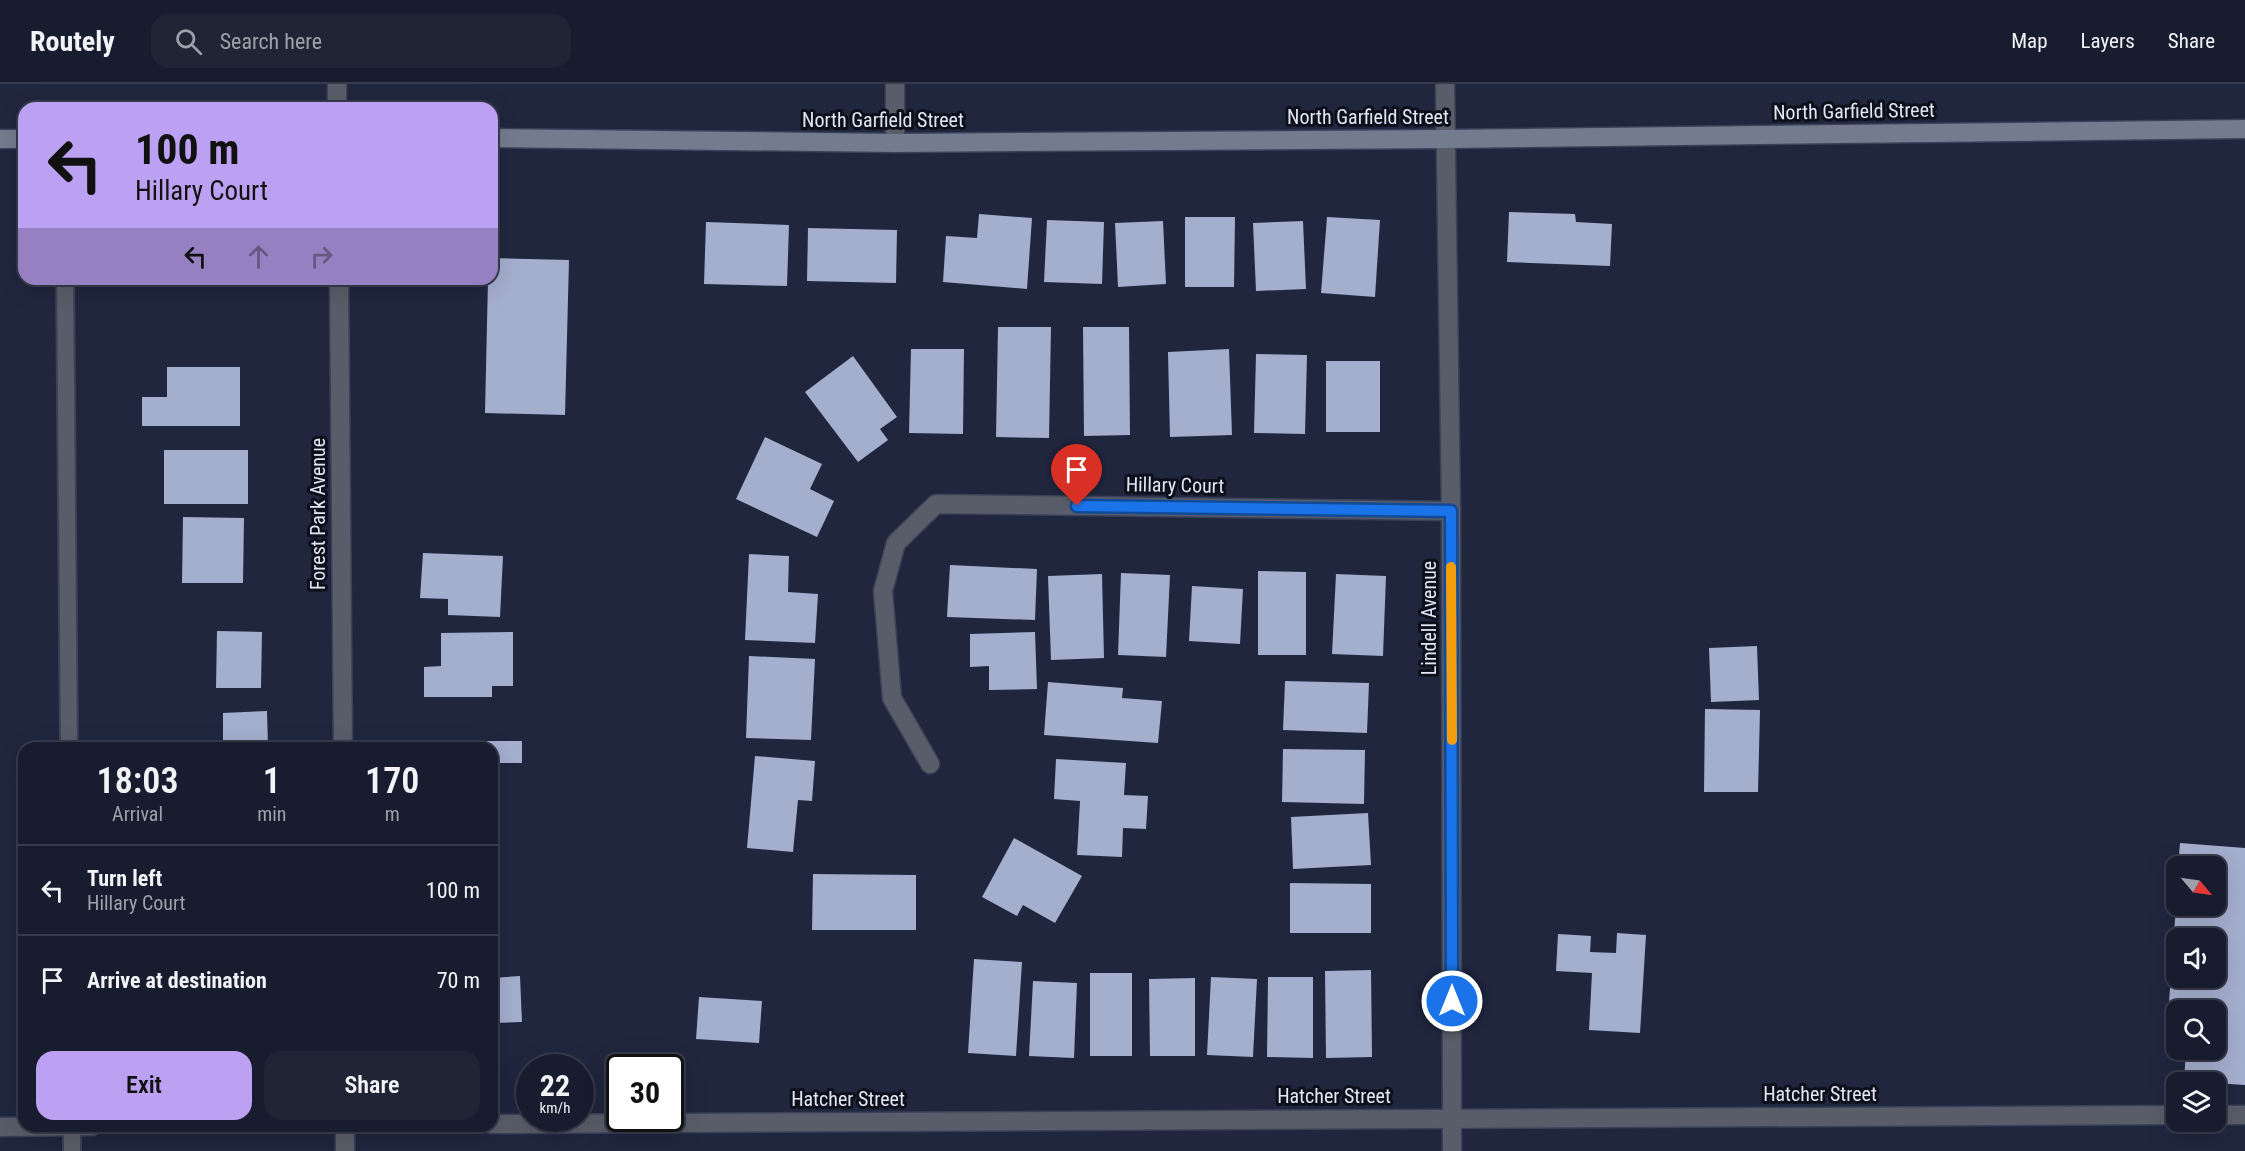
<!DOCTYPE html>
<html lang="en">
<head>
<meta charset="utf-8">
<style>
  body { margin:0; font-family:"Roboto Condensed",sans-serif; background:#202536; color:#f1f3f6; height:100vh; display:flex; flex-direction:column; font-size:22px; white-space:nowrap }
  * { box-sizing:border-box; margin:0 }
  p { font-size:20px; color:#9ea1aa }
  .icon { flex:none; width:33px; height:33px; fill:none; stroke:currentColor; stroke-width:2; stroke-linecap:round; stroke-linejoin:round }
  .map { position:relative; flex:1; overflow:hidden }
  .side { position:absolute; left:18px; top:658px; width:480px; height:390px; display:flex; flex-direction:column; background:#171c2e; border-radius:18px; box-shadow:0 6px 24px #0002,0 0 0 2px #363a4a }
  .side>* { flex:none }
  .hud { position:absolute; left:18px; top:18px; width:480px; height:183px; border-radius:18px; box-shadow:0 6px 24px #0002,0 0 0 2px #363a4a; background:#bca0f2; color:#111; overflow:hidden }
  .needle { width:39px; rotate:119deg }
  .controls { position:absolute; left:2166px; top:772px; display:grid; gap:12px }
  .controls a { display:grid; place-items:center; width:60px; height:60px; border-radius:12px; background:#171c2e; box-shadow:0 6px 24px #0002,0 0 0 2px #363a4a; font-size:30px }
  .speed { position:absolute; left:516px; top:970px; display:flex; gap:12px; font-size:30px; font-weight:700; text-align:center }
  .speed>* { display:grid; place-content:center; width:78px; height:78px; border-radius:50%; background:#171c2e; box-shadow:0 6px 24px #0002,0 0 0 2px #363a4a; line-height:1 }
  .speed small { font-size:15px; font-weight:400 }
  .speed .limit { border:3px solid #111; border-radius:9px; background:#fff; color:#111 }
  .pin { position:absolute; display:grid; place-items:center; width:51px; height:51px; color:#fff; margin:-62px -26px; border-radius:50% 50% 50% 0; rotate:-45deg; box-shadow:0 0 6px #0007 }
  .pin .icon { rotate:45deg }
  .me { position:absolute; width:66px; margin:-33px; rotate:0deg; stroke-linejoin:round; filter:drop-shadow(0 0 4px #0008) }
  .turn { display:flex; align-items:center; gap:21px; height:126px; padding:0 18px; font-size:27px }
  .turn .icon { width:78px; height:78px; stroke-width:2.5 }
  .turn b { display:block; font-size:42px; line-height:51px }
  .lanes { display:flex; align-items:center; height:57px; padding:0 18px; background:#0003; justify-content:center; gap:30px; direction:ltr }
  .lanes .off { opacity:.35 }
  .eta { display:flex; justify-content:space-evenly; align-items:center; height:102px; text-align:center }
  .eta b { font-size:36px; font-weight:600; line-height:42px }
  .cta { display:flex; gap:12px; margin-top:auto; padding:12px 18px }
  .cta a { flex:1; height:69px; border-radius:18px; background:#bca0f2; color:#111; font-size:24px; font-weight:600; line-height:69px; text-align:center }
  .cta a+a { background:#202536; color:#f1f3f6 }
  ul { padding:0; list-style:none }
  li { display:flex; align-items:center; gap:18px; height:90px; padding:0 18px; border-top:2px solid #363a4a }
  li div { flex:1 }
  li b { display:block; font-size:22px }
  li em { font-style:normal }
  header { display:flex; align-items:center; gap:36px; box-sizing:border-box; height:84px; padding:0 30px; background:#171c2e; border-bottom:2px solid #363a4a }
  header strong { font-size:28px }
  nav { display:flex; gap:33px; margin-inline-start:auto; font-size:21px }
  .search { width:420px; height:54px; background:#202536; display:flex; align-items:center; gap:15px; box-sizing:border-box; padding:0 21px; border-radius:18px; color:#9ea1aa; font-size:22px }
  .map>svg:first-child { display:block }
  .building { fill:#a4aecd; fill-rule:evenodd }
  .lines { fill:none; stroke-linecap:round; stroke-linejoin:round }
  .lane-casing { stroke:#3a4158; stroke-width:20 }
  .street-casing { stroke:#3a4158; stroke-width:21 }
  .secondary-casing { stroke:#3a4158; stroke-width:21 }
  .lane { stroke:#595d69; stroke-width:16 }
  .street { stroke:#595d69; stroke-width:18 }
  .secondary { stroke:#747b8e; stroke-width:18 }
  .route-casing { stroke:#114b97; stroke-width:15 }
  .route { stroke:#1a73e8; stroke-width:10 }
  .slow { stroke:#f59e0b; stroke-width:10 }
  .labels { text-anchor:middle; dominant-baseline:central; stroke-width:6; stroke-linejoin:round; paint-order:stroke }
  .street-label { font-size:20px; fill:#e0e6f6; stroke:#0d101b }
</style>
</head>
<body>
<header>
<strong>Routely</strong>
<div class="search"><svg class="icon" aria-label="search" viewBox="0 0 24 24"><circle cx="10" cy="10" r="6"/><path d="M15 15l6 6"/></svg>Search here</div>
<nav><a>Map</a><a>Layers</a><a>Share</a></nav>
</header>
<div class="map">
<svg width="2245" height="1067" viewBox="0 0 2245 1067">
  <rect width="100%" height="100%" fill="#1f263e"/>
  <g class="building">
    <path d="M 1509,128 L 1575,130 L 1576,138 L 1612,140 L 1610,182 L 1507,178 Z"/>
    <path d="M 979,130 L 1032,134 L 1027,205 L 943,198 L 946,152 L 977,154 Z"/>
    <path d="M 1185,133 L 1235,133 L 1234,203 L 1185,203 Z"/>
    <path d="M 1327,133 L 1380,136 L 1375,213 L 1321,209 Z"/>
    <path d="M 1047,136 L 1104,138 L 1102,200 L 1044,198 Z"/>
    <path d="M 1163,137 L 1166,200 L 1118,203 L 1115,139 Z"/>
    <path d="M 1303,137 L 1306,205 L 1256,207 L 1253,139 Z"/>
    <path d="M 706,138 L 789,141 L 787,202 L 704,200 Z"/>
    <path d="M 808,144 L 897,146 L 896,199 L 807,197 Z"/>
    <path d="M 492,174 L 569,176 L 565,331 L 485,329 L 488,195 L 492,195 Z"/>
    <path d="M 998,243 L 1051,243 L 1049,354 L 996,353 Z"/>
    <path d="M 1083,243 L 1129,243 L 1130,351 L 1084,352 Z"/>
    <path d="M 911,265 L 964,265 L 963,350 L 909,349 Z"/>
    <path d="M 1229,265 L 1232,351 L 1170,353 L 1168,268 Z"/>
    <path d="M 1256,270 L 1307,271 L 1305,350 L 1254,349 Z"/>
    <path d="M 853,272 L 897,333 L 880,345 L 888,356 L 858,378 L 805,308 Z"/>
    <rect x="1326" y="277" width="54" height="71"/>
    <path d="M 167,283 L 240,283 L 240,342 L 142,342 L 142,313 L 167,313 Z"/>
    <path d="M 765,353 L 822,380 L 810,405 L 834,417 L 817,453 L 736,415 Z"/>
    <rect x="164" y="366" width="84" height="54"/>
    <path d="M 183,433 L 244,434 L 243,499 L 182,499 Z"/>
    <path d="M 423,469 L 503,472 L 500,533 L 448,531 L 448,515 L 420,514 Z"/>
    <path d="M 749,470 L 789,472 L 788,508 L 818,510 L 815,559 L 745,556 Z"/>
    <path d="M 950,481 L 1037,485 L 1035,536 L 947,533 Z"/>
    <path d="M 1258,487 L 1306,488 L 1306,571 L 1258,571 Z"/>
    <path d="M 1121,489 L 1170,491 L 1166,573 L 1118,571 Z"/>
    <path d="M 1102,490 L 1104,574 L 1051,576 L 1048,492 Z"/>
    <path d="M 1336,490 L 1386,492 L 1383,572 L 1332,570 Z"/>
    <path d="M 1192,502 L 1243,505 L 1240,560 L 1189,557 Z"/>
    <path d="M 217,547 L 262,548 L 261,604 L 216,604 Z"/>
    <path d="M 513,548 L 513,602 L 492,602 L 492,613 L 424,613 L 424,583 L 441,582 L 441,549 Z"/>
    <path d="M 1035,548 L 1037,605 L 989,606 L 989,582 L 970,583 L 970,550 Z"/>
    <path d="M 1757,562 L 1759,616 L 1711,618 L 1709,564 Z"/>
    <path d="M 749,572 L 815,575 L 811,656 L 746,654 Z"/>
    <path d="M 1285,597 L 1369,599 L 1367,649 L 1283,646 Z"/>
    <path d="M 1048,598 L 1123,604 L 1122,614 L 1162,617 L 1158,659 L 1044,651 Z"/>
    <path d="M 1705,625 L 1760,626 L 1758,708 L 1704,708 Z"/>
    <path d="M 267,627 L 268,664 L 223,664 L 223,629 Z"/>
    <path d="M 434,657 L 522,657 L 522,679 L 492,679 L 492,664 L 434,664 Z"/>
    <path d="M 1283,665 L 1365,666 L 1364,720 L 1282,718 Z"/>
    <path d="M 755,672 L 815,677 L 812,717 L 798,716 L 793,768 L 747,764 Z"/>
    <path d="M 1056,675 L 1126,679 L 1124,711 L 1148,712 L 1146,745 L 1123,744 L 1122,773 L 1077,771 L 1080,717 L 1054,715 Z"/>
    <path d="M 1368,729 L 1371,781 L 1293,785 L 1291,733 Z"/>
    <path d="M 1014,754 L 1082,792 L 1055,839 L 1023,821 L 1017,832 L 982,813 Z"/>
    <path d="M 2180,759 L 2245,764 L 2245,1001 L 2184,997 L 2186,966 L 2216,966 L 2216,927 L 2176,927 L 2176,932 L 2168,932 L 2176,822 L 2216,822 L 2216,783 L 2178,783 ZM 2176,855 L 2216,855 L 2216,894 L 2176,894 Z"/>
    <path d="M 813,790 L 916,791 L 916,846 L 812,846 Z"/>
    <path d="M 1290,799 L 1371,800 L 1371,849 L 1290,849 Z"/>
    <path d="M 1617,849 L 1646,851 L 1640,949 L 1589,946 L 1592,889 L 1556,887 L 1558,850 L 1591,852 L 1590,868 L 1616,869 Z"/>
    <path d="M 974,875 L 1022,878 L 1016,972 L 968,969 Z"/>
    <path d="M 1371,886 L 1372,973 L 1326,974 L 1325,887 Z"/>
    <rect x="1090" y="889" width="42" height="83"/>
    <path d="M 520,892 L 522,938 L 492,939 L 492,894 Z"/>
    <path d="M 1211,893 L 1257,895 L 1253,973 L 1207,971 Z"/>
    <path d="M 1268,893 L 1313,893 L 1313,974 L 1267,973 Z"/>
    <path d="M 1195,894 L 1195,972 L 1150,972 L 1149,895 Z"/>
    <path d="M 1033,897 L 1077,899 L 1074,974 L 1029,972 Z"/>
    <path d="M 699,913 L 762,917 L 759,959 L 696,955 Z"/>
  </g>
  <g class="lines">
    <g class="lane-casing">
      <g id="lane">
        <path d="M 65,195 L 69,664"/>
        <path d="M 72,1042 L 72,1067"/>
      </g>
    </g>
    <g class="street-casing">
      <g id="street">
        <path d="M 337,0 L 337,24"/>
        <path d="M 1445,0 L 1451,427 L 1452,1067"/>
        <path d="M 895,59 L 895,0"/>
        <path d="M 339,195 L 343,664"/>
        <path d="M 930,680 L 892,614 L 883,507 L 896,459 L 936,420 L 1451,427"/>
        <path d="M 2216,1031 L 2245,1031"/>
        <path d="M 492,1040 L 2176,1031"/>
        <path d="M 0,1043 L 92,1042"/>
        <path d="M 345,1067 L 345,1042"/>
      </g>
    </g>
    <g class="secondary-casing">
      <g id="secondary">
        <path d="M 492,54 L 895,59 L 1445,55 L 2245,45"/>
        <path d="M 0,55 L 24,55"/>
      </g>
    </g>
    <use href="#lane" class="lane"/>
    <use href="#street" class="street"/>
    <use href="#secondary" class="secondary"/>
  </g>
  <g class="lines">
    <g class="route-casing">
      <path id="route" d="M 1077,422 L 1451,427 L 1452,917"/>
    </g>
    <use href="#route" class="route"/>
    <path class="slow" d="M 1451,483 L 1452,656"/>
  </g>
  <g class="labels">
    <g class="street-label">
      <text transform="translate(1854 27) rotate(-1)">North Garfield Street</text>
      <text x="1368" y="33">North Garfield Street</text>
      <text x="883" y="36">North Garfield Street</text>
      <text transform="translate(1175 401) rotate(1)">Hillary Court</text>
      <text transform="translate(318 430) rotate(-90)">Forest Park Avenue</text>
      <text transform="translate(1429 534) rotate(-90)">Lindell Avenue</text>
      <text x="1820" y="1010">Hatcher Street</text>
      <text x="1334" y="1012">Hatcher Street</text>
      <text x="848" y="1015">Hatcher Street</text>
    </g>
  </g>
</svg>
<div class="controls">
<a><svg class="needle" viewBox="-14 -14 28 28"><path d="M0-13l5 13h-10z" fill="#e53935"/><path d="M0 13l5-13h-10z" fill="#9ea1aa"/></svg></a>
<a><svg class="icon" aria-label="sound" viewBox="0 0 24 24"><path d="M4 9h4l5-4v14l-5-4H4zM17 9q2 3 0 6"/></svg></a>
<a><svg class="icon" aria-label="search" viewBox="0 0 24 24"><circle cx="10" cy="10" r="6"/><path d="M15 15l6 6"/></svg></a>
<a><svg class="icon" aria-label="layers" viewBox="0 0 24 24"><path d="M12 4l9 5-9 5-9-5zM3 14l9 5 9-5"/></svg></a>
</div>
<div class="speed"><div>22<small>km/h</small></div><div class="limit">30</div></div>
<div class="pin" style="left:1077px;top:422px;background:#d93025"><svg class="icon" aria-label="arrive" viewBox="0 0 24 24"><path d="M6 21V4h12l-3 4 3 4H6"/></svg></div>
<svg class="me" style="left:1452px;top:917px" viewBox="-20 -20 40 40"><circle r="17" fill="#1a73e8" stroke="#fff" stroke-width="3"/><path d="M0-11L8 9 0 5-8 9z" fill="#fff"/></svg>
<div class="hud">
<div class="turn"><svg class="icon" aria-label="left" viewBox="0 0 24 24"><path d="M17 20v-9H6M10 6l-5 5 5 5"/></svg><div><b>100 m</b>Hillary Court</div></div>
<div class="lanes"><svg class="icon" aria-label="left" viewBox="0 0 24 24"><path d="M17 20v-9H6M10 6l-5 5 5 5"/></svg><svg class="icon off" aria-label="ahead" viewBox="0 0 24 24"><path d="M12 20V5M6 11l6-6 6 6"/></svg><svg class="icon off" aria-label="right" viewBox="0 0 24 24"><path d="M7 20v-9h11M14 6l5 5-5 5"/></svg></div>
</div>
<section class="side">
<div class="eta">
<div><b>18:03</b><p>Arrival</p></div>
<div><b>1</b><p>min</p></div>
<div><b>170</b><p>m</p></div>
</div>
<ul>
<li><svg class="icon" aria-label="left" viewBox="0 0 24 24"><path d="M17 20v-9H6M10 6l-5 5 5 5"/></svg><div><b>Turn left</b><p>Hillary Court</p></div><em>100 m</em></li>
<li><svg class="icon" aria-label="arrive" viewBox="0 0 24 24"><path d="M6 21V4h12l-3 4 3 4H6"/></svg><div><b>Arrive at destination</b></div><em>70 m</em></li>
</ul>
<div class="cta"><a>Exit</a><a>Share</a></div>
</section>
</div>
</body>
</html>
